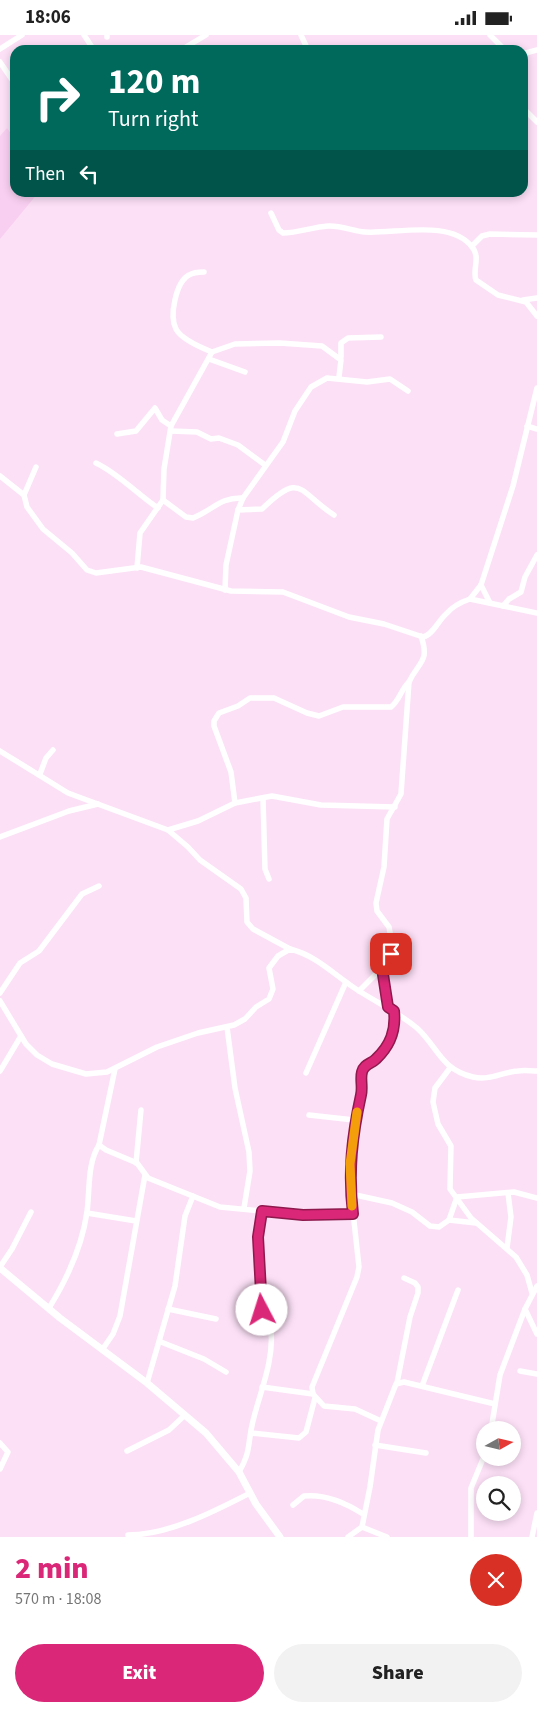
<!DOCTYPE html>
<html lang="en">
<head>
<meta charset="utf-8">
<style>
  body { margin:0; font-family:"Source Sans 3",sans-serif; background:#f2f2f2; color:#222; height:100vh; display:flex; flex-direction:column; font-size:19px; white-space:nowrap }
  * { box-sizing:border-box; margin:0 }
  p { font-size:16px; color:#767676 }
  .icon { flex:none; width:28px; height:28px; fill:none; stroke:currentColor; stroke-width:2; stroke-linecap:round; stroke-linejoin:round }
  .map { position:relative; height:1502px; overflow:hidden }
  .drawer { display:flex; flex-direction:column; background:#fff; flex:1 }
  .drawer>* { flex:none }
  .hud { position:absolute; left:10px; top:10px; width:518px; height:152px; border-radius:15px; box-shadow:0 2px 8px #0003; background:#00695c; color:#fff; overflow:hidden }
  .needle { width:32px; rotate:82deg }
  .buttons { position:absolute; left:476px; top:1386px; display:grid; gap:10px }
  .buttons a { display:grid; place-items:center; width:45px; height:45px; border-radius:50%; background:#fff; box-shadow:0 2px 8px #0003; font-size:25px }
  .pin { position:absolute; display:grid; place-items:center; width:42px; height:42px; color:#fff; margin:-21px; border-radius:10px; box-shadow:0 2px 8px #0006 }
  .me { position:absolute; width:55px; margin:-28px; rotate:355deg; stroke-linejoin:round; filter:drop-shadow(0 0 4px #0008) }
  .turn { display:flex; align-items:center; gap:18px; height:105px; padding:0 15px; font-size:22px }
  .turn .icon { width:65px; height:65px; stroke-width:2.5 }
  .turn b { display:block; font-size:35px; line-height:42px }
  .then { display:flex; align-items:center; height:48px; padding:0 15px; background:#0003; gap:10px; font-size:19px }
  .round { display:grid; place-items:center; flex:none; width:52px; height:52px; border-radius:26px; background:#f2f2f2 }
  .headline { display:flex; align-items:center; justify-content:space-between; height:85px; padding:0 15px }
  h1 { font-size:30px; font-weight:800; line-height:38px; color:#db2777 }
  .action { display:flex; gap:10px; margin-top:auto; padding:10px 15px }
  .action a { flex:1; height:58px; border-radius:30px; background:#db2777; color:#fff; font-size:20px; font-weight:800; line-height:58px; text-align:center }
  .action a+a { background:#f2f2f2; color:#222 }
  .status { display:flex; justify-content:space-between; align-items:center; height:35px; padding:0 25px; background:#fff; direction:ltr }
  .status svg { height:14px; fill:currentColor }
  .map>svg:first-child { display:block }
  .built { fill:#f9cff1 }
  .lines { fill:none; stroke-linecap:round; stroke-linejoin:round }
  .minor { stroke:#fff; stroke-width:5.5 }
  .tertiary { stroke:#fff; stroke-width:7 }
  .route-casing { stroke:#8e194d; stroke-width:12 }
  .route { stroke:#db2777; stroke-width:9 }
  .slow { stroke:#f59e0b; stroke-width:9 }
</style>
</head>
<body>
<div class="status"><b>18:06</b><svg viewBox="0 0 49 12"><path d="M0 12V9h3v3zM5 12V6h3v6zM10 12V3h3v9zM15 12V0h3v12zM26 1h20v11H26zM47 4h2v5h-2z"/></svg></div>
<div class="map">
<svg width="537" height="1502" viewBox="0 0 537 1502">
  <rect width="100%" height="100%" fill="#fce0f6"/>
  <path class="built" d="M 7,93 L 15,104 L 15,158 L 38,158 L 0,204 L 0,101 Z"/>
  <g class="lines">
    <g class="minor">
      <path d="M 84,0 L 94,15"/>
      <path d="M 107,0 L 107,2"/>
      <path d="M 301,0 L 308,15"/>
      <path d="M 490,0 L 505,15"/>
      <path d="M 0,14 L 22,0"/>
      <path d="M 181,15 L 206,0"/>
      <path d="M 380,15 L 384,13"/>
      <path d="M 522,19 L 537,15"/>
      <path d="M 0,27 L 15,49"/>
      <path d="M 522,72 L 537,87"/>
      <path d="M 271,178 L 279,195 L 283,198 C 298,198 313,192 328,191 C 340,190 353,196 365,197 C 395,199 451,184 472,212 C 481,222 472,235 476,245 L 498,260 L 526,267 L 537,281"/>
      <path d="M 472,211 L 482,201 L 490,199 L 537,200"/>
      <path d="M 204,237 C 199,237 194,237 189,240 C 176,247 169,281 176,294 C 181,304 202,313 212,317"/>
      <path d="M 523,265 L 537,263"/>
      <path d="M 341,322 L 341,308 L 348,303 L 381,302"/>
      <path d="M 209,324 L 245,337"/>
      <path d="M 527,391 L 537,394"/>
      <path d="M 171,396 L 197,397 L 211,404 L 219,403 L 238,410 L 265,430"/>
      <path d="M 117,399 L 136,396 L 155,373 L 162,385 L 171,391"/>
      <path d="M 96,428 C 119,439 137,459 158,473"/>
      <path d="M 36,432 L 24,460 L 27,472 L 43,494 L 72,518 L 87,535 L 96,538 L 141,532 L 231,556 L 283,557 L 349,582 L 384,589 L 423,602 C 433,600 438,586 446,579 C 452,572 461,567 470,564 L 537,578"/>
      <path d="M 0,441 L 24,460"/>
      <path d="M 163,465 L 186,482 L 193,483 C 213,475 220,462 243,463"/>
      <path d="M 238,475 L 262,474 C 302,435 298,457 334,480"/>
      <path d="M 137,533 L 140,498 L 163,465 L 164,434 L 171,391 L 212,317 L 235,309 L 280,308 L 322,311 L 341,325 L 339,342"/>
      <path d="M 481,550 L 490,568"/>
      <path d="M 225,555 L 226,530 L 238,475 L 243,463 L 283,407 L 295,376 L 311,352 L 327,343 L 367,347 L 390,344 L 408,356"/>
      <path d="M 470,564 L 481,550 L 513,451 L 537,353"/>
      <path d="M 503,571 L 509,564 L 521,557 L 525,542 L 537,520"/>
      <path d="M 0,716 L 68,758 L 168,795 L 188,812 L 200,825 L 241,854 L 246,863 L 247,887 L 253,894 L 290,914"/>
      <path d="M 40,739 L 46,723 L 53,715"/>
      <path d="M 263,763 L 265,834 L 269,844"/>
      <path d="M 235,768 L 231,737 L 214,691 L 214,686 L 219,678 L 238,671 L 250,663 L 274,663 L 307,678 L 319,681 L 343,672 L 391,672 C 400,665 401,654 409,647"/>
      <path d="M 168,795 L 198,786 L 235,768 L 272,761 L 321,770 L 395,772"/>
      <path d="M 0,802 L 69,776 L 98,769"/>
      <path d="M 382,933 L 388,972"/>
      <path d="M 359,956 L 382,933 L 393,914 L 389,892 L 377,876 L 376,868 L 384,832 L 387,784 L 401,759 L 409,647 C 419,626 430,627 421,601"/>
      <path d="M 0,958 L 20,928 L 39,916 L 82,859 L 99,851"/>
      <path d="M 0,966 L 26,1009 L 37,1020 L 52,1029 L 86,1039 L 107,1037 L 157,1012 L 198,998 L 234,990 L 245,984 L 256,972 L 269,964 L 273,954 L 269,933 L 278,921 L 290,914 C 318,921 335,941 359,956 C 378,968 399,978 417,993 C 438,1012 440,1034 473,1042 C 489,1046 502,1037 518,1036 C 524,1035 531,1036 537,1036"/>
      <path d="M 227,992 L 235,1053 L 249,1117 L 250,1136 L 244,1173"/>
      <path d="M 450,1033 L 435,1053 L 433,1067 L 438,1089 L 451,1111 L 450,1154 L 471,1183 L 516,1222 L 527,1240 L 532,1258"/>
      <path d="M 115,1034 L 99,1110 L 106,1115 L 137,1128 L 148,1143 L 220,1172 L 303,1180 L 353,1179"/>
      <path d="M 0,1036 L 21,1001"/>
      <path d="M 306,1038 L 346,947"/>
      <path d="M 309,1080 L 354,1085"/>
      <path d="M 136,1128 L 141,1075"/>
      <path d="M 351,1159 L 392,1168 L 412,1177 L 430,1191 L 439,1192 L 449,1185 L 457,1162 L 514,1157 L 537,1163"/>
      <path d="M 87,1178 L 136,1186"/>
      <path d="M 449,1185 L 476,1188"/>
      <path d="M 507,1213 L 511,1182 L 508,1158"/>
      <path d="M 0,1232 L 12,1214 L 31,1177"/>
      <path d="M 537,1251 L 525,1274 L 537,1299"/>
      <path d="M 49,1273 C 67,1244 82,1212 87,1177 C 90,1155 87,1129 99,1110"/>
      <path d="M 168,1274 L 216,1284"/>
      <path d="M 161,1307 L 204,1324 L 226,1337"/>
      <path d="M 102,1315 L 113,1299 L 120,1281 L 145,1140"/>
      <path d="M 520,1336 L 537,1339"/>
      <path d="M 147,1348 L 175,1251 L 185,1181 L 193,1161"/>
      <path d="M 397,1348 L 410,1282 L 418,1258 L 418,1252 L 415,1248 L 404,1243"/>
      <path d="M 422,1351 L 458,1255"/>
      <path d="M 262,1352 L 313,1359"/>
      <path d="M 381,1386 L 355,1374 L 324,1371 L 313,1359 L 312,1352 L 357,1242 L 359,1232 L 349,1140 L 354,1085 L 362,1058 L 362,1039 L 364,1032 L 377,1024 L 393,1001 L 395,990 L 394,976"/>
      <path d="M 491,1395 L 500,1340 L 525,1274"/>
      <path d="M 251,1398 L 299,1403 L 306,1397 L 315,1363"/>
      <path d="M 0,1408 L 8,1417 L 0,1434"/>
      <path d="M 375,1410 L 426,1418"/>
      <path d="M 127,1416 L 169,1395 L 185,1380"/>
      <path d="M 239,1437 C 252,1414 247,1409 253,1386 C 260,1357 274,1326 271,1296 C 271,1288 264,1283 262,1275 C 255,1248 258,1203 263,1176"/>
      <path d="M 293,1470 L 304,1461 C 324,1459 346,1468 363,1479"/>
      <path d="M 362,1492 L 370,1452 L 378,1395 L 396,1349 L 404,1347 L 495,1369"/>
      <path d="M 128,1500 C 169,1500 215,1476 250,1458"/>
      <path d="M 348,1502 L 362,1492 L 387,1502"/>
      <path d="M 471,1502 L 471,1453 L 485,1419"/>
      <path d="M 532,1502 L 537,1478"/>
    </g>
    <path class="tertiary" d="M 0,1233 L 60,1283 L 147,1348 L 206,1398 L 239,1437 L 256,1469 L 280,1502"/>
  </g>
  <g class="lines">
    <g class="route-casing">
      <path id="route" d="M 262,1275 L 258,1202 L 262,1176 L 303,1180 L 353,1179 C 348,1137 352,1101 361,1060 C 363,1052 360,1044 362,1037 C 364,1029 371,1029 376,1024 C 391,1010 396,995 394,976 L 388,972 L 382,933 L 391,919"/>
    </g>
    <use href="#route" class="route"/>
    <path class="slow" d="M 352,1171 L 350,1129 L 357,1077"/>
  </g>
</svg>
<div class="buttons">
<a><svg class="needle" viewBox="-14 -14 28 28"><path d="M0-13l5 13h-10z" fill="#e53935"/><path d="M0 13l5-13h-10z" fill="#767676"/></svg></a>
<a><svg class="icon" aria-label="search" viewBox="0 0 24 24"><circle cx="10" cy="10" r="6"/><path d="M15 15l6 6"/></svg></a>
</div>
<div class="pin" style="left:391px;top:919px;background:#d93025"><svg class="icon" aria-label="arrive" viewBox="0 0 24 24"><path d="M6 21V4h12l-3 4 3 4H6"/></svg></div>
<svg class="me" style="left:262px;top:1275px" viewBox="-20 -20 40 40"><circle r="19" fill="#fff"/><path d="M0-13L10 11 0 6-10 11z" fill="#db2777"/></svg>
<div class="hud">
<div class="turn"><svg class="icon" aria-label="right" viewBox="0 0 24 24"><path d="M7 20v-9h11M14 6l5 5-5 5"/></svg><div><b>120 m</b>Turn right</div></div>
<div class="then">Then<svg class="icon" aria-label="left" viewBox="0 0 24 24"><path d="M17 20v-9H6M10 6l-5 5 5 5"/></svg></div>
</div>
</div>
<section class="drawer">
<div class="headline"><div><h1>2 min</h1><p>570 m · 18:08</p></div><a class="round" style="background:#d93025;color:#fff"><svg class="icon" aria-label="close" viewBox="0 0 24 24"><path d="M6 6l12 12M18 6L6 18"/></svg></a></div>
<div class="action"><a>Exit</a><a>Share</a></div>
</section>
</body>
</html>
